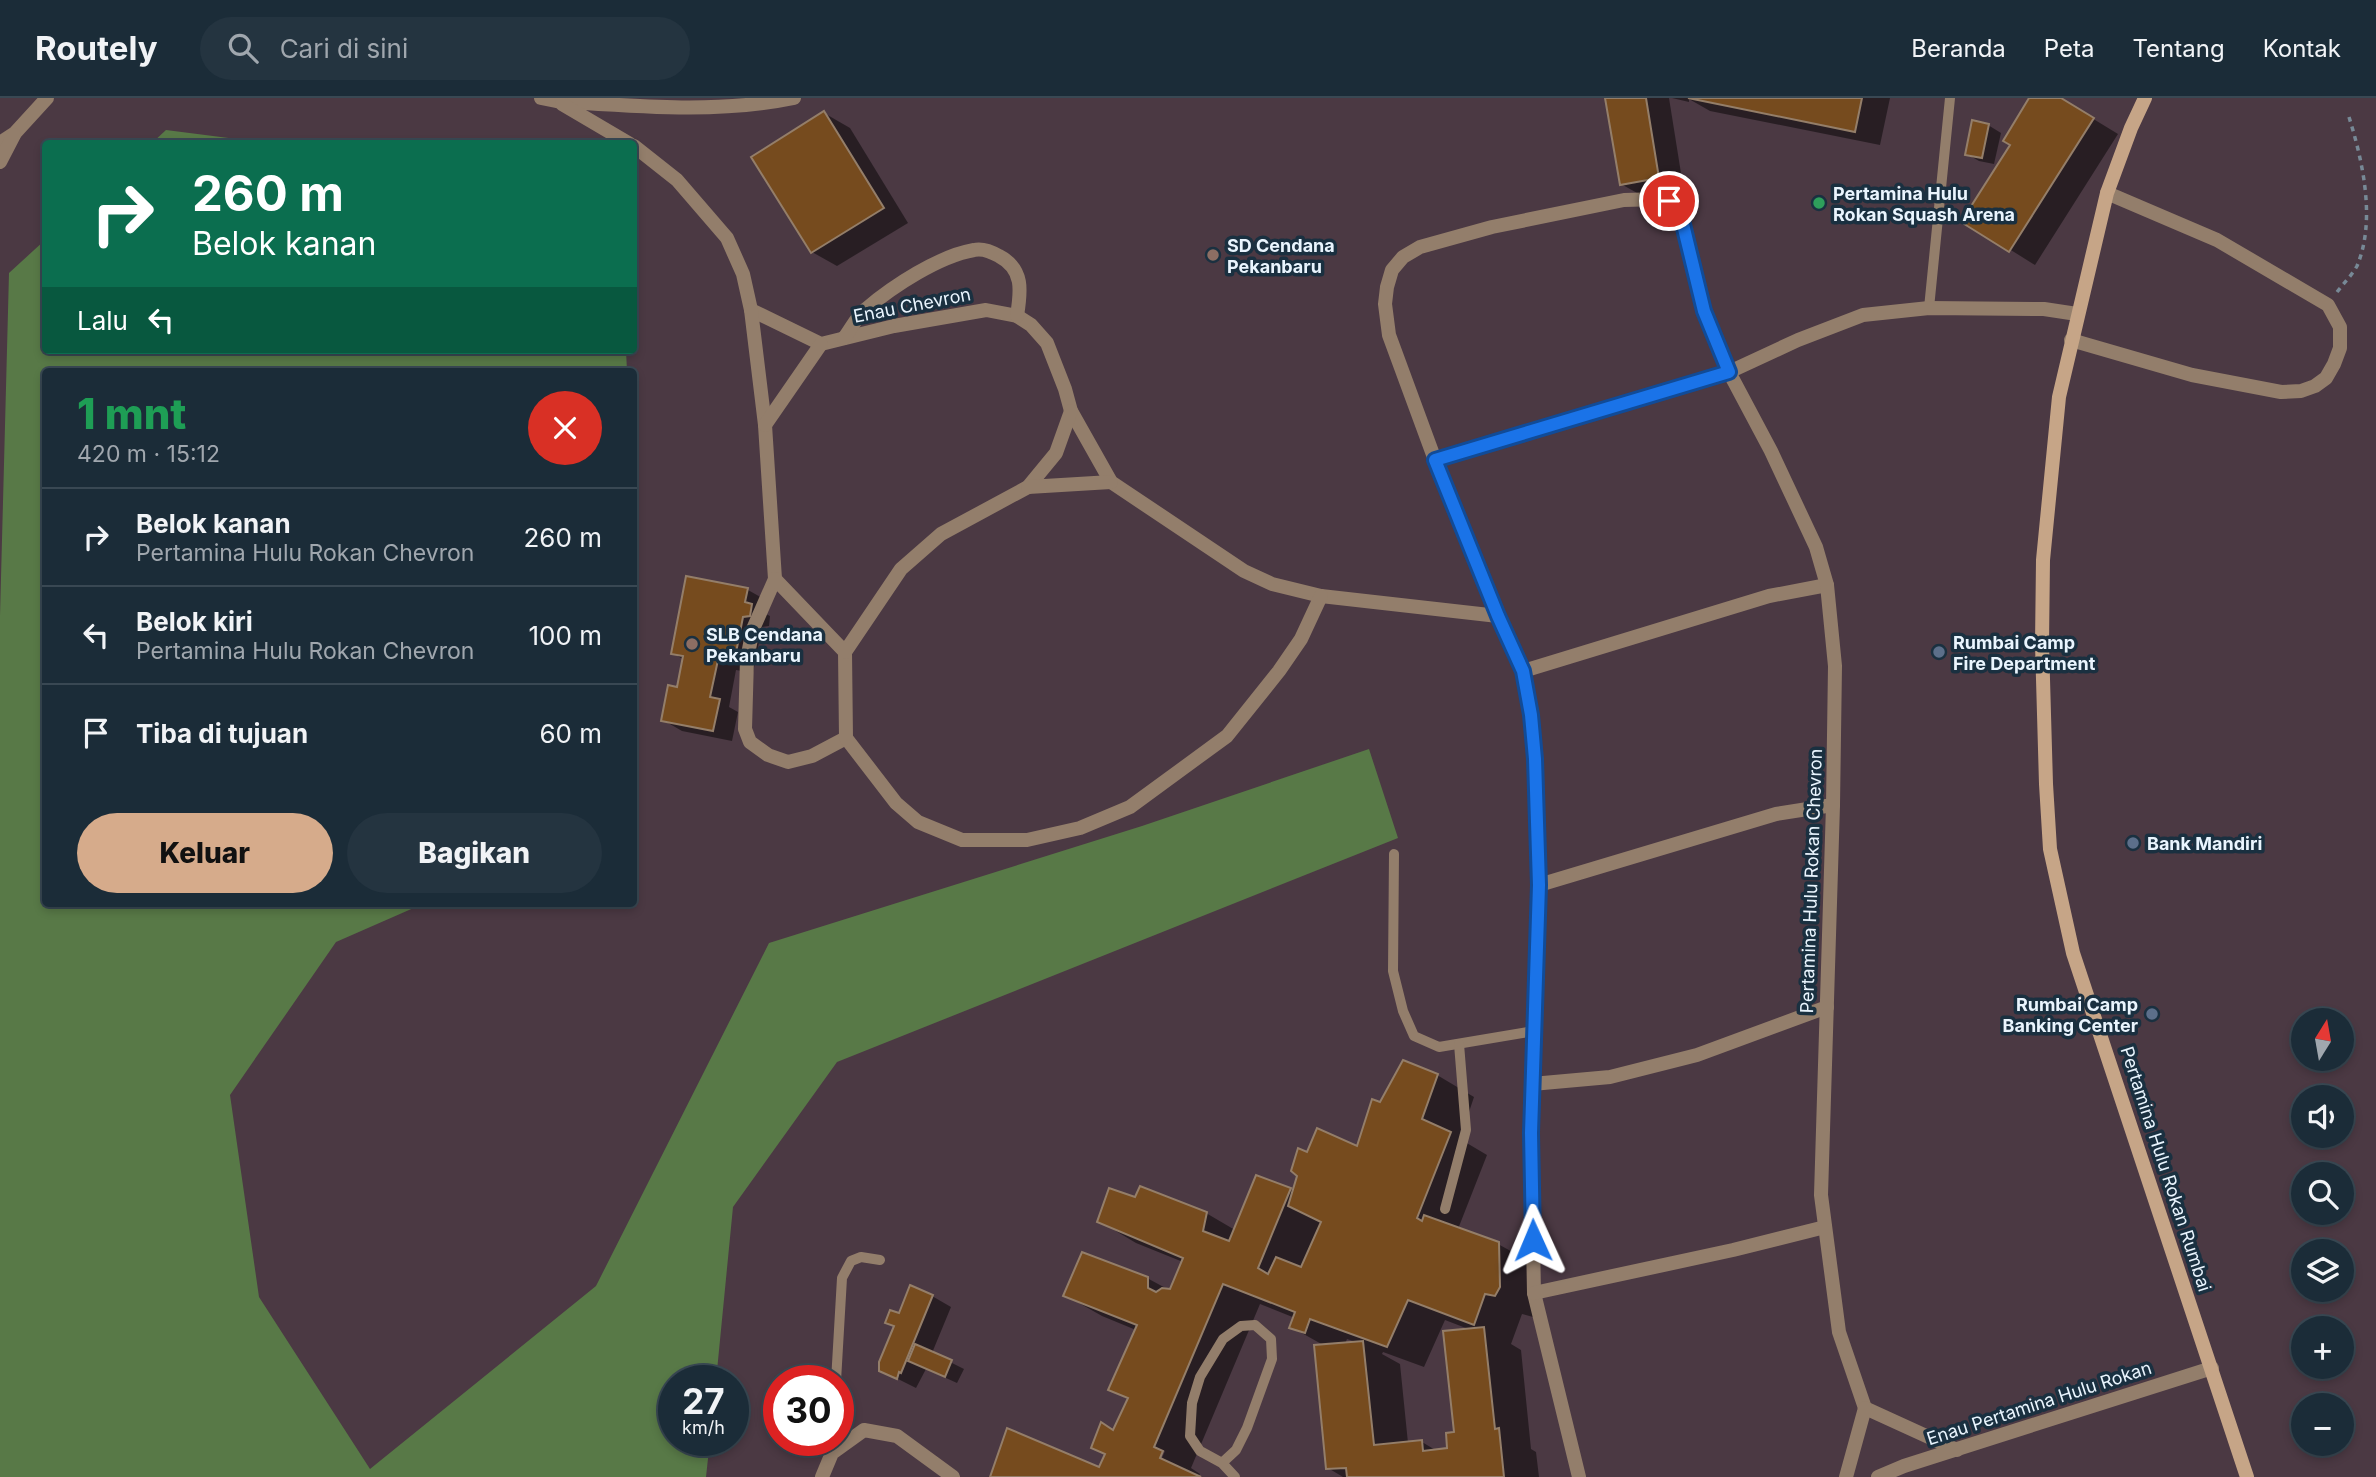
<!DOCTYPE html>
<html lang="id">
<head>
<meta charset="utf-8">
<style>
  body { margin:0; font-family:Inter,sans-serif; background:#243440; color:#f1f3f6; height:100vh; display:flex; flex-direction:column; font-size:26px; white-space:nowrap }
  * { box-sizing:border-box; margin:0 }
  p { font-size:23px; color:#a0a7ae }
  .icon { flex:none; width:38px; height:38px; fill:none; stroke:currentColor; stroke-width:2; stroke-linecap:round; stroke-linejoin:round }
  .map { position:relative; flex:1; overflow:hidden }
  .drawer { position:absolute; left:42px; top:270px; width:595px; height:539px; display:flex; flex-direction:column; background:#1b2c38; border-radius:7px; box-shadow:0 4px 10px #0003,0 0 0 2px #394853 }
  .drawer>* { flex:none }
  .banner { position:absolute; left:42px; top:42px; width:595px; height:214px; border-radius:7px; box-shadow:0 4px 10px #0003,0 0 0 2px #394853; background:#0b6e4f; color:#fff; overflow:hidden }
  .needle { width:46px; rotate:11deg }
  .tools { position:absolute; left:2291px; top:910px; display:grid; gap:14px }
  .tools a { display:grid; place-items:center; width:63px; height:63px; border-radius:50%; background:#1b2c38; box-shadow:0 4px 10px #0003,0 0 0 2px #394853; font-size:35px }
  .speed { position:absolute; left:658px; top:1267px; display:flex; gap:14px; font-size:35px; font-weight:700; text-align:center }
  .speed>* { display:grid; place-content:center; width:91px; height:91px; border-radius:50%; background:#1b2c38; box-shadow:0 4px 10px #0003,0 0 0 2px #394853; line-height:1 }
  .speed small { font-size:18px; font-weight:400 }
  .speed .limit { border:10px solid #d22; background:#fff; color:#111 }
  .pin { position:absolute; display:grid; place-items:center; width:60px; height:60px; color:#fff; margin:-30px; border:4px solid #fff; border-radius:50%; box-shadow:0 2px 7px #0007 }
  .me { position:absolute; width:77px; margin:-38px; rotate:359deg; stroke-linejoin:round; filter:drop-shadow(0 0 5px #0008) }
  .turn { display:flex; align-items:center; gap:24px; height:147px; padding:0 35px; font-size:32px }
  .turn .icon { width:91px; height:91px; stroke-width:2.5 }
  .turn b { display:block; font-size:49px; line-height:60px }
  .then { display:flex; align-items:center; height:66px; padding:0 35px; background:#0003; gap:14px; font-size:26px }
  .round { display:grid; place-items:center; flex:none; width:74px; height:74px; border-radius:37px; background:#243440 }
  .head { display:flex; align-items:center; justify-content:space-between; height:119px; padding:0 35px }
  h1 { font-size:42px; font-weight:800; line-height:52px; color:#1e9e55 }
  .cta { display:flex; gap:14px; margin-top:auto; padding:14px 35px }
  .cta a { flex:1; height:80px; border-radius:42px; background:#d6ab8b; color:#111; font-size:28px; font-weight:800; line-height:80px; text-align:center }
  .cta a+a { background:#243440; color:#f1f3f6 }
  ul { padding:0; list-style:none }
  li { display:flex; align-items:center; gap:21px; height:98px; padding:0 35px; border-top:2px solid #394853 }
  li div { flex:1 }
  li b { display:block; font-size:26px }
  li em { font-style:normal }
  header { display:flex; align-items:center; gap:42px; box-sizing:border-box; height:98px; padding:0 35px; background:#1b2c38; border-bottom:2px solid #394853 }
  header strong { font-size:33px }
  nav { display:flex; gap:38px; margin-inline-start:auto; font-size:24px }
  .search { width:490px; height:63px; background:#243440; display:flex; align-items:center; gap:18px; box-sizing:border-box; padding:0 24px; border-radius:38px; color:#a0a7ae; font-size:26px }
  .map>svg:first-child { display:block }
  .industrial { fill:#4b3943; fill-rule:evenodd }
  .forest { fill:#587947 }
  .shadow { fill:#0007; fill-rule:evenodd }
  .building { fill:#764b1e; stroke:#947e69; stroke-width:2 }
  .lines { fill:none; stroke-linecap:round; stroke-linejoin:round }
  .path { stroke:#778996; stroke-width:3.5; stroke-dasharray:5 5; stroke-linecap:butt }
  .lane { stroke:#937e6b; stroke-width:10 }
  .street { stroke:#937e6b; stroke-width:14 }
  .secondary { stroke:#c6a587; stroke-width:14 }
  .route-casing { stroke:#114b97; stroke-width:18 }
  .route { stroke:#1a73e8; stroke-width:12 }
  .leisure-dot { fill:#2e9e5b; stroke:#1a3040; stroke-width:2.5 }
  .education-dot { fill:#8d6e63; stroke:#1a3040; stroke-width:2.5 }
  .service-dot { fill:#5c6f8a; stroke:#1a3040; stroke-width:2.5 }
  .labels { text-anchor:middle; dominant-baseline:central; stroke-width:7; stroke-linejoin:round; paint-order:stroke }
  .poi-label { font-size:18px; font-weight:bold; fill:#eaf5fe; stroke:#1a3040; text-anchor:start }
  .street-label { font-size:18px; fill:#eaf5fe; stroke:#1a3040 }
</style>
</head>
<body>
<header>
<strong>Routely</strong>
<div class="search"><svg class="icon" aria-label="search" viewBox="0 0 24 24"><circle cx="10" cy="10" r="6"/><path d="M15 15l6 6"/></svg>Cari di sini</div>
<nav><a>Beranda</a><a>Peta</a><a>Tentang</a><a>Kontak</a></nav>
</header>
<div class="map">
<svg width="2376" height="1379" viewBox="0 0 2376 1379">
  <rect width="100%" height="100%" fill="#243a4b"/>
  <path class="industrial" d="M 0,0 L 2376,0 L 2376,1379 L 0,1379 ZM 46,46 L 634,46 L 634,252 L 46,252 ZM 46,273 L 634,273 L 634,805 L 46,805 ZM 2303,922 L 2342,922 L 2342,961 L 2303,961 ZM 2303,999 L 2342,999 L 2342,1038 L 2303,1038 ZM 2303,1076 L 2342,1076 L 2342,1115 L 2303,1115 ZM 2303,1153 L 2342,1153 L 2342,1192 L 2303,1192 ZM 2303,1230 L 2342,1230 L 2342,1269 L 2303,1269 ZM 674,1283 L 733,1283 L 733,1342 L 674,1342 ZM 779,1283 L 838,1283 L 838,1342 L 779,1342 ZM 2303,1307 L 2342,1307 L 2342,1346 L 2303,1346 Z"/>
  <g class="forest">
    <path d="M 166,32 L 268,45 L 152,45 Z"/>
    <path d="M 45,142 L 46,252 L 626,252 L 627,273 L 46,273 L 46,805 L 425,805 L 336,844 L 230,997 L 259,1199 L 370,1371 L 596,1188 L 769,845 L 1142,728 L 1369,651 L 1398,740 L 837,964 L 733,1109 L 716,1283 L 674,1283 L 674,1342 L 710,1342 L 706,1379 L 0,1379 L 0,518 L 9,175 Z"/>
  </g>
  <g class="shadow">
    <path d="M 1607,0 L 1669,0 L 1684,94 L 1646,100 L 1621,86 Z"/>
    <path d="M 1672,0 L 1890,0 L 1880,47 L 1710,13 L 1689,1 L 1689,4 Z"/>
    <path d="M 2031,0 L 2059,0 L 2118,36 L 2035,167 L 1964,123 L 2012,47 Z"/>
    <path d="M 824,15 L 850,30 L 908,125 L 837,168 L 812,154 Z"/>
    <path d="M 1988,27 L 2001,35 L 1994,66 L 1979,63 L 1967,56 Z"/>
    <path d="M 687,480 L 748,492 L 766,502 L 764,515 L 770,518 L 769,528 L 762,529 L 753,575 L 736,572 L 729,609 L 738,614 L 732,643 L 682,633 L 663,622 L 679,591 L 684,562 L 673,555 Z"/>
    <path d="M 1437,977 L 1474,999 L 1460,1041 L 1487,1057 L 1458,1131 L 1498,1146 L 1536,1167 L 1533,1219 L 1522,1216 L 1511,1246 L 1521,1252 L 1531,1351 L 1536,1354 L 1539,1379 L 1343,1379 L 1328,1370 L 1325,1248 L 1291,1229 L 1295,1220 L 1260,1206 L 1191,1370 L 1200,1376 L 1198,1379 L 992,1379 L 1100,1372 L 1129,1302 L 1111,1291 L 1136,1232 L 1102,1218 L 1065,1197 L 1147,1180 L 1171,1193 L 1183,1164 L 1136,1145 L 1099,1123 L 1136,1101 L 1206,1115 L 1235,1132 L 1257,1079 L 1294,1093 L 1308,1057 L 1358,1050 L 1381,1006 ZM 1445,1222 L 1471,1232 L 1456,1336 L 1449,1352 L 1437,1353 L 1422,1344 L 1408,1345 L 1400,1266 L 1382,1256 L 1383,1254 L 1424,1269 ZM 1347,1241 L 1359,1245 L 1345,1246 ZM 1161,1353 L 1165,1353 L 1158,1369 Z"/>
    <path d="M 932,1198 L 951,1209 L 932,1255 L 964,1271 L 957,1285 L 926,1271 L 916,1290 L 880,1272 L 900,1217 Z"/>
  </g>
  <g class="building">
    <path d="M 1605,0 L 1646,0 L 1659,80 L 1620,87 Z"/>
    <path d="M 1688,0 L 1862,0 L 1855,34 Z"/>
    <path d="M 2029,0 L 2061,0 L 2094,20 L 2009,154 L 1961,124 L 2010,47 L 2003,43 Z"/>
    <path d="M 824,13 L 884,110 L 811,155 L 751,59 Z"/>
    <path d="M 1972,22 L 1989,26 L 1982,60 L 1965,57 Z"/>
    <path d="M 686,478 L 748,490 L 745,504 L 752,506 L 750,518 L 743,519 L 734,565 L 718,562 L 710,599 L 720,601 L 713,633 L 661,623 L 668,587 L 677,589 L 683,558 L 671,556 Z"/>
    <path d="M 1403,962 L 1438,976 L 1422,1021 L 1451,1034 L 1417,1120 L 1422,1123 L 1424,1117 L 1499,1144 L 1500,1189 L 1495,1198 L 1485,1196 L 1474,1227 L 1408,1202 L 1387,1249 L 1310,1221 L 1305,1235 L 1289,1230 L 1295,1214 L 1223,1186 L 1154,1349 L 1163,1353 L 1160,1360 L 1201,1379 L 990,1379 L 1007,1330 L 1099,1369 L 1105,1356 L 1091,1350 L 1101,1324 L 1113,1332 L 1128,1300 L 1108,1292 L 1137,1227 L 1063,1198 L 1082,1154 L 1148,1179 L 1148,1190 L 1156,1194 L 1162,1190 L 1170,1191 L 1183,1160 L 1097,1124 L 1109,1090 L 1135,1099 L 1140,1088 L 1207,1114 L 1203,1133 L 1229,1143 L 1256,1077 L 1291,1090 L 1258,1170 L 1268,1176 L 1276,1159 L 1301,1169 L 1321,1124 L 1288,1108 L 1297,1078 L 1291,1073 L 1298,1050 L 1307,1054 L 1317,1030 L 1357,1048 L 1372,1001 L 1380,1004 Z"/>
    <path d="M 910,1187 L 933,1197 L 901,1275 L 899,1274 L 897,1281 L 879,1273 L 879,1264 L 894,1228 L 885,1225 L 890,1212 L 899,1215 Z"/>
    <path d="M 1484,1229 L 1495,1331 L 1499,1330 L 1504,1379 L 1347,1379 L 1346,1370 L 1326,1371 L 1314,1247 L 1363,1243 L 1374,1347 L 1422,1342 L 1423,1353 L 1447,1350 L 1446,1335 L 1454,1334 L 1443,1233 Z"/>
    <path d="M 915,1246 L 952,1262 L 945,1279 L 908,1263 Z"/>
  </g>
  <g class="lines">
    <path class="path" d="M 2337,194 C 2344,185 2352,177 2357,168 C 2376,123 2363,64 2349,19"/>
    <g class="lane">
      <path d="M 1929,210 L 1950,0"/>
      <path d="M 1394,756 L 1393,873 L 1403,913 L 1414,938 L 1439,949 L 1534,933"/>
      <path d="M 1445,1111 L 1466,1032 L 1459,946"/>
      <path d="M 836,1283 L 842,1180 L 851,1163 L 861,1159 L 880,1162"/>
      <path d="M 1222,1365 L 1236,1352 L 1247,1330 L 1272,1261 L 1271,1241 L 1255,1227 L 1241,1228 L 1223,1241 L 1200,1279 L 1192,1305 L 1190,1338 L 1200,1353 L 1222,1365 L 1235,1379"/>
    </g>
    <g class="street">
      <path d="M 541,0 L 556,3 C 635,8 717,16 794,0"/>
      <path d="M 562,6 L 630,46"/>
      <path d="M 0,45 L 15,35 L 47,0"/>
      <path d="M 634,48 L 677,82 L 727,140 L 743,176 L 751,212 L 821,246 L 894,228 L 986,212 L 1017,218 L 1031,227 L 1047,245 L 1065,291 L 1071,313 L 1111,384 L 1244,473 L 1272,486 L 1321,498 L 1498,518"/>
      <path d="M 0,64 L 14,37"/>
      <path d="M 751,212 L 765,327 L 775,481 L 753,531 L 747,561 L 745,631 L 750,644 L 768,657 L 788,664 L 812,658 L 846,640"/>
      <path d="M 844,240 C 851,231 857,218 866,211 C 893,188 939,158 974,152 C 982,150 992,154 999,158 C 1024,171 1021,193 1017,218"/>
      <path d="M 2071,242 L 2192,277 L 2281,294 L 2301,293 L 2315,288 L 2326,280 L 2334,266 L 2340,250 L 2340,229 L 2328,207 L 2217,142 L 2107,95"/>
      <path d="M 1071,313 L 1056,355 L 1028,389 L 941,436 L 901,471 L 845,554 L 846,640 L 896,705 L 918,724 L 962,742 L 1027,742 L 1080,730 L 1130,709 L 1227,638 L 1279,573 L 1301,541 L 1321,498"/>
      <path d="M 765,327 L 821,246"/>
      <path d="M 1435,362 L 1498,518 L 1523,573 L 1531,617 L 1535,661 L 1539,787 L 1531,1035 L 1534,1195 L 1579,1379"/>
      <path d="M 1028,389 L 1111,384"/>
      <path d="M 775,481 L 845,554"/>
      <path d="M 1523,573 L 1769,498 L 1827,487"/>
      <path d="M 1539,787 L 1776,716 L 1833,707"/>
      <path d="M 1532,986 L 1610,979 L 1697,957 L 1827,909"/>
      <path d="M 1534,1195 L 1733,1152 L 1825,1129"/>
      <path d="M 1865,1310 L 1839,1234 L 1821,1097 L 1833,707 L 1835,568 L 1827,487 L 1816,449 L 1771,353 L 1729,274 L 1704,213 L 1680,114 L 1669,103 L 1661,101 L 1624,102 L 1492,129 L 1420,149 L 1403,159 L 1392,172 L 1387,189 L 1385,206 L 1389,237 L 1435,362 L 1729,274 L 1798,242 L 1863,217 L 1929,210 L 2044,211 L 2077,216"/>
      <path d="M 1865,1310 L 1957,1352"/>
      <path d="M 822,1379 L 832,1355 L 864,1332 L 897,1338 L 953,1379"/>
      <path d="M 1846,1379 L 1865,1310"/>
      <path d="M 1878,1379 L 1904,1368 L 2212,1270"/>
    </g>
    <path class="secondary" d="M 2145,0 L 2131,30 L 2107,95 L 2059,299 L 2043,462 L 2042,546 L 2046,686 L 2050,751 L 2073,855 L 2247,1379"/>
  </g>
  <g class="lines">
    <g class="route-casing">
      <path id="route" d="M 1533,1142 L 1531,1035 L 1539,787 L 1535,661 L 1531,617 L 1523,573 L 1498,518 L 1435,362 L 1729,274 L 1704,213 L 1680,114 L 1669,103"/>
    </g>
    <use href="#route" class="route"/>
  </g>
  <circle class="leisure-dot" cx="1819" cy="105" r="7"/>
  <g class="education-dot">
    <circle cx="1213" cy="157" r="7"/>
    <circle cx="692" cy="546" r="7"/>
  </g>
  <g class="service-dot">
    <circle cx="1939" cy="554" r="7"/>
    <circle cx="2133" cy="745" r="7"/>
    <circle cx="2152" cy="916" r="7"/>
  </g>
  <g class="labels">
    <g class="poi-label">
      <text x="1833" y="95">Pertamina Hulu<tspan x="1833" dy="21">Rokan Squash Arena</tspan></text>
      <text x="1227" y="147">SD Cendana<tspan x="1227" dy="21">Pekanbaru</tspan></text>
      <text x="706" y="536">SLB Cendana<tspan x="706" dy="21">Pekanbaru</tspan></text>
      <text x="1953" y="544">Rumbai Camp<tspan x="1953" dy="21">Fire Department</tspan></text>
      <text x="2147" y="745">Bank Mandiri</text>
      <text x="2138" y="906" text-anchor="end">Rumbai Camp<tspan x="2138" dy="21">Banking Center</tspan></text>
    </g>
    <g class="street-label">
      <text transform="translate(912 207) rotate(-11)">Enau Chevron</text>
      <text transform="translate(1811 783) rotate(-88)">Pertamina Hulu Rokan Chevron</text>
      <text transform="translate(2166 1071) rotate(72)">Pertamina Hulu Rokan Rumbai</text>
      <text transform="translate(2039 1305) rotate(-18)">Enau Pertamina Hulu Rokan</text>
    </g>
  </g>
</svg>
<div class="tools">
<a><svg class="needle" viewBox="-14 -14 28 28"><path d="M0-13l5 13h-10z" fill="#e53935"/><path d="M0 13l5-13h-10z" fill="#a0a7ae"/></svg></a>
<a><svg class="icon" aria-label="sound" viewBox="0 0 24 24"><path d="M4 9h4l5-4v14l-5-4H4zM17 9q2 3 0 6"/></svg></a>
<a><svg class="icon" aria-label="search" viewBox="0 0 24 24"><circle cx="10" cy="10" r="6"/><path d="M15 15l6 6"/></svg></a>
<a><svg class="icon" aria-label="layers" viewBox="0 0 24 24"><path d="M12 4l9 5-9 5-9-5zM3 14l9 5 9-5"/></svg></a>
<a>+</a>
<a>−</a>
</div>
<div class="speed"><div>27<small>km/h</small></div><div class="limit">30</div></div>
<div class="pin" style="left:1669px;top:103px;background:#d93025"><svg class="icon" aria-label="arrive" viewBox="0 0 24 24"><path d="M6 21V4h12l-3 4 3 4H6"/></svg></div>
<svg class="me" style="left:1533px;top:1142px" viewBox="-20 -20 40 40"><path d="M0-17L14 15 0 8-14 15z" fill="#1a73e8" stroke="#fff" stroke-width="4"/></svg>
<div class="banner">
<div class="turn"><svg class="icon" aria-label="right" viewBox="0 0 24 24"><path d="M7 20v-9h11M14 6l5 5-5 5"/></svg><div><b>260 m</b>Belok kanan</div></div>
<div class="then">Lalu<svg class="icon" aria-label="left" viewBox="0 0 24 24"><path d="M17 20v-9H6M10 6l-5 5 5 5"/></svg></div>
</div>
<section class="drawer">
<div class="head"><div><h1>1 mnt</h1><p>420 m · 15:12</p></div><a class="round" style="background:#d93025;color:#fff"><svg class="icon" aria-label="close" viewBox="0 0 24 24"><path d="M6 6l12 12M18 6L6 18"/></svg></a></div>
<ul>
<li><svg class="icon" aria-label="right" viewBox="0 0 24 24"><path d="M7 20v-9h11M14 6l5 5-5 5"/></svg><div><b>Belok kanan</b><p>Pertamina Hulu Rokan Chevron</p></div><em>260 m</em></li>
<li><svg class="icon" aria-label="left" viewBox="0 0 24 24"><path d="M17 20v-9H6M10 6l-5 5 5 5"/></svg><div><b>Belok kiri</b><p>Pertamina Hulu Rokan Chevron</p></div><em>100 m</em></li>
<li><svg class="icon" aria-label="arrive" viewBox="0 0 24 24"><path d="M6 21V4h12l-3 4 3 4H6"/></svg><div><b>Tiba di tujuan</b></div><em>60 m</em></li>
</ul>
<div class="cta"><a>Keluar</a><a>Bagikan</a></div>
</section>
</div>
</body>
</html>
